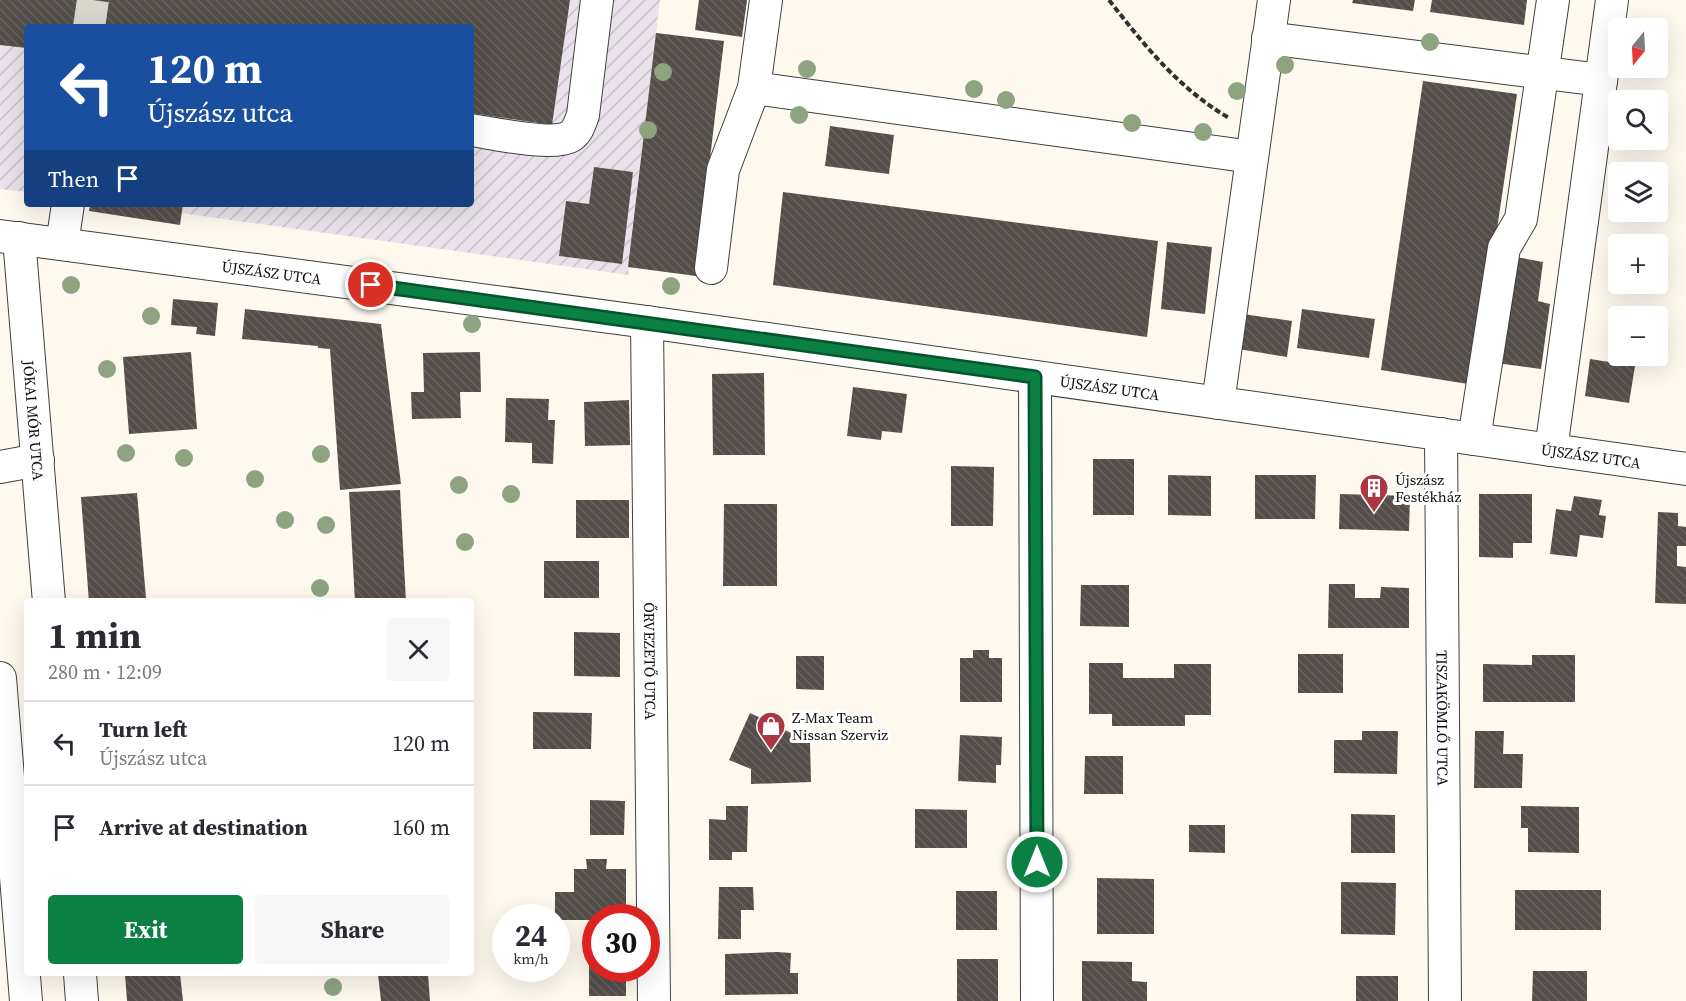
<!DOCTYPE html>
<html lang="en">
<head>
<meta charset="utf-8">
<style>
  body { margin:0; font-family:"Source Serif 4",serif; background:#f7f7f7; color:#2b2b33; height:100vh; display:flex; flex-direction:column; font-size:22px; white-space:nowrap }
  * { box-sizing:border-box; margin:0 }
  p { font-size:20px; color:#7c7c81 }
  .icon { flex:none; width:33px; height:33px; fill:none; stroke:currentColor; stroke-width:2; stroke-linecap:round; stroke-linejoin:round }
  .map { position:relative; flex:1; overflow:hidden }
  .details { position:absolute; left:24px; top:598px; width:450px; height:378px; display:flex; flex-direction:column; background:#fff; border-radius:6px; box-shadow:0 6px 24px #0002 }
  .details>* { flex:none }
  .banner { position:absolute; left:24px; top:24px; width:450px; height:183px; border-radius:6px; box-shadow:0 6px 24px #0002; background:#1a4fa0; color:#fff; overflow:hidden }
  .needle { width:39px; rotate:198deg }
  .fabs { position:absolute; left:1608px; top:18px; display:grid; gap:12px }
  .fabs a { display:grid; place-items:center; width:60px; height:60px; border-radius:6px; background:#fff; box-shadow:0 6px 24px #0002; font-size:30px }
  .speed { position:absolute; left:492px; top:904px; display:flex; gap:12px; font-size:30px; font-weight:700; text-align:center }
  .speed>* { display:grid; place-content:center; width:78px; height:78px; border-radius:50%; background:#fff; box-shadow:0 6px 24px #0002; line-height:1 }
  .speed small { font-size:15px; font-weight:400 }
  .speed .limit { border:9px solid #d22; background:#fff; color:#111 }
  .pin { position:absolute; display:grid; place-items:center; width:51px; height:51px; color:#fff; margin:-26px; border:3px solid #fff; border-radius:50%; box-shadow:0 2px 6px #0007 }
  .me { position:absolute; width:66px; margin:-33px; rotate:0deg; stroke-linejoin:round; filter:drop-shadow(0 0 4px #0008) }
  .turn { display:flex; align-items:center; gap:21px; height:126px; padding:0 24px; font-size:27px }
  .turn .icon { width:78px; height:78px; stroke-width:2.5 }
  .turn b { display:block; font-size:42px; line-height:51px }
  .then { display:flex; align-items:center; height:57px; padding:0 24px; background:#0003; gap:12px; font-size:22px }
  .round { display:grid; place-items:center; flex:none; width:63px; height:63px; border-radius:6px; background:#f7f7f7 }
  .head { display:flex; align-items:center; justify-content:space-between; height:102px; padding:0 24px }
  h1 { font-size:36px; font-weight:700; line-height:45px }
  .button { display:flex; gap:12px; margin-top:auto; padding:12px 24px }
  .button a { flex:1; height:69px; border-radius:6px; background:#0b8043; color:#fff; font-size:24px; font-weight:700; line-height:69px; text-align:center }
  .button a+a { background:#f7f7f7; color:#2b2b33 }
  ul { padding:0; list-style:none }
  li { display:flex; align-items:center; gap:18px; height:84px; padding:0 24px; border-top:2px solid #e1e1e2 }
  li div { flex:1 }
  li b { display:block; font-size:22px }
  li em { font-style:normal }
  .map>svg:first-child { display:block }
  .industrial { fill:url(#industrial-furrows) }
  .building { fill:url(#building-back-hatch) }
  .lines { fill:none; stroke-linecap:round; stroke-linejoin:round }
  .minor-tunnel { stroke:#d9d6cd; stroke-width:32; stroke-dasharray:32 16; stroke-linecap:butt }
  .minor-casing { stroke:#404040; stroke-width:34 }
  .path { stroke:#2f2f2f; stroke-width:4; stroke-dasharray:6 3; stroke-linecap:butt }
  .minor { stroke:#fff; stroke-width:32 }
  .tree { fill:#8ea380 }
  .route-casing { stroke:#07532c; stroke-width:15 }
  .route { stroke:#0b8043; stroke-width:10 }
  .labels { text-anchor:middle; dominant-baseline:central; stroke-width:6; stroke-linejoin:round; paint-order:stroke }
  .street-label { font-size:15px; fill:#0d0d0d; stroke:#fff }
  .poi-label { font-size:15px; fill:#0d0d0d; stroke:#fff; text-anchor:start }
</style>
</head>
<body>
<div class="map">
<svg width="1686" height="1001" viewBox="0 0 1686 1001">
  <defs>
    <pattern id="industrial-furrows" width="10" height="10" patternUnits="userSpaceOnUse" patternTransform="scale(1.5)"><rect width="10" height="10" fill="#e9e2ea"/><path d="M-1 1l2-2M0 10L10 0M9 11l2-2" fill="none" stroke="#c7c1c8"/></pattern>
    <pattern id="building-back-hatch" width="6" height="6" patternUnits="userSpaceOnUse" patternTransform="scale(1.5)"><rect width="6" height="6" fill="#544e4b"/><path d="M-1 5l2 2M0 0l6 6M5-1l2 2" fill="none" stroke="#686360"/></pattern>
  </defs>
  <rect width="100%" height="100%" fill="#fdf9ef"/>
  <path class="industrial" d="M 0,0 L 660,0 L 628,267 L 629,275 L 116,204 L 471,204 L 471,27 L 27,27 L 27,192 L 0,189 Z"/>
  <g class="building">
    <path d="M 0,0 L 570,0 L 552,125 L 471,113 L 471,27 L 27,27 L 27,48 L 0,45 Z"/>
    <path d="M 699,0 L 747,0 L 742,37 L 695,30 Z"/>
    <path d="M 1353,0 L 1415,0 L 1413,11 L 1352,3 Z"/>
    <path d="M 1432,0 L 1527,0 L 1524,25 L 1430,12 Z"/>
    <path d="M 656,33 L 724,41 L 696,276 L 628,267 Z"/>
    <path d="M 1423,81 L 1517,94 L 1474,385 L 1381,370 Z"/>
    <path d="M 830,126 L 894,135 L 889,174 L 825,166 Z"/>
    <path d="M 594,167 L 633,172 L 622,264 L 559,256 L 566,201 L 589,204 Z"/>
    <path d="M 783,192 L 1158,241 L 1147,337 L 773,285 Z"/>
    <path d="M 90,204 L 183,204 L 180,225 L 89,211 Z"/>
    <path d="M 1167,242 L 1212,247 L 1205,314 L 1161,309 Z"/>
    <path d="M 1516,257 L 1543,262 L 1538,301 L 1550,304 L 1541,369 L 1496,363 Z"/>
    <path d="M 173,299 L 218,303 L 215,336 L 196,334 L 197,327 L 171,325 Z"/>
    <path d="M 245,309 L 381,324 L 401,484 L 340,490 L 330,349 L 318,348 L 318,346 L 242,339 Z"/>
    <path d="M 1302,309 L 1375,319 L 1369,358 L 1297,348 Z"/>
    <path d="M 1243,314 L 1292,321 L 1287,357 L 1238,349 Z"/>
    <path d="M 191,352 L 197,429 L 129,434 L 123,357 Z"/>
    <path d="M 480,352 L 481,392 L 460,392 L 461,418 L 412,419 L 411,392 L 424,392 L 423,353 Z"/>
    <path d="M 1590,359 L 1635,366 L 1629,403 L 1585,396 Z"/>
    <path d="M 764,373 L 765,455 L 713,455 L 712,374 Z"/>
    <path d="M 853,387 L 907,394 L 902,433 L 882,431 L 881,440 L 847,436 Z"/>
    <path d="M 506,398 L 549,399 L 548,420 L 555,420 L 553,464 L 532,463 L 532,443 L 505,442 Z"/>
    <path d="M 629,400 L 630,445 L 585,446 L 584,402 Z"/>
    <rect x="1093" y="459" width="41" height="56"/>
    <path d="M 951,466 L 994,467 L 993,526 L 951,526 Z"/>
    <path d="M 1168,475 L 1211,476 L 1211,516 L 1168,515 Z"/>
    <path d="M 1255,475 L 1316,475 L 1315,519 L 1255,519 Z"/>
    <path d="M 400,490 L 406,602 L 355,602 L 349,492 Z"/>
    <path d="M 137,493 L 146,598 L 89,602 L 81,497 Z"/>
    <path d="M 1340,494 L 1410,496 L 1409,531 L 1339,529 Z"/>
    <path d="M 1479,494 L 1532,494 L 1532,543 L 1513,543 L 1513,558 L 1479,557 Z"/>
    <path d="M 1574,496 L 1602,500 L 1599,515 L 1606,516 L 1603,538 L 1580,535 L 1577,557 L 1550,554 L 1556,509 L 1571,511 Z"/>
    <rect x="576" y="500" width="53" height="38"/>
    <path d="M 724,504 L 777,504 L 777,586 L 723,586 Z"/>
    <path d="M 1658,512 L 1678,513 L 1678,526 L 1686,527 L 1686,546 L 1677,546 L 1677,566 L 1686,567 L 1686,604 L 1655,603 Z"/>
    <rect x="544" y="561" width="55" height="37"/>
    <path d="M 1329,584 L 1355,584 L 1355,598 L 1380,598 L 1381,587 L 1409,588 L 1409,628 L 1328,628 Z"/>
    <path d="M 1081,585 L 1129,585 L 1129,627 L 1080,626 Z"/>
    <path d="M 574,632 L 620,633 L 620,677 L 574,676 Z"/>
    <path d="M 973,650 L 989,650 L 989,658 L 1002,658 L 1002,702 L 960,702 L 960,658 L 973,658 Z"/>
    <rect x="1298" y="654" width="45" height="39"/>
    <path d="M 1532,655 L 1575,655 L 1575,702 L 1483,702 L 1483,664 L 1532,665 Z"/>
    <path d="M 796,656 L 824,656 L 824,690 L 796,689 Z"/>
    <path d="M 1089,663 L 1123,663 L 1123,678 L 1174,678 L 1174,664 L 1211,664 L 1211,715 L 1185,715 L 1185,726 L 1112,726 L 1112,714 L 1089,714 Z"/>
    <path d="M 533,712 L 592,713 L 591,749 L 533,749 Z"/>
    <path d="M 750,713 L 795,735 L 794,743 L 810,743 L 811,782 L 751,784 L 751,769 L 729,760 Z"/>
    <path d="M 1362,731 L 1398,731 L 1397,774 L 1334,773 L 1334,740 L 1362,740 Z"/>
    <path d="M 1475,731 L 1504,731 L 1503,754 L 1523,754 L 1522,788 L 1474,788 Z"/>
    <path d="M 960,735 L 1002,737 L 1001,765 L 996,765 L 996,783 L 958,781 Z"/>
    <path d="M 1085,756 L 1123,756 L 1123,794 L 1084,794 Z"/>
    <path d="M 590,800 L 625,801 L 624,835 L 590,835 Z"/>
    <path d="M 726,806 L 748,806 L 747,852 L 732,852 L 732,860 L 709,860 L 709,819 L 726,820 Z"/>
    <path d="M 1521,806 L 1579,807 L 1579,853 L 1528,852 L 1528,828 L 1521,828 Z"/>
    <path d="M 915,809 L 967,810 L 967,848 L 915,848 Z"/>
    <path d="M 1351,814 L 1395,815 L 1395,853 L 1351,853 Z"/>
    <path d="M 1189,825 L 1225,825 L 1225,853 L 1189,852 Z"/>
    <path d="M 586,859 L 607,859 L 606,869 L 626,869 L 626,918 L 596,918 L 596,920 L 556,920 L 555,918 L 555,892 L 574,892 L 574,869 L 587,869 Z"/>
    <path d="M 1097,878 L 1154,879 L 1154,934 L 1097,934 Z"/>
    <path d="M 1341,882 L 1396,883 L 1395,935 L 1341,934 Z"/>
    <path d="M 719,887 L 753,887 L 754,910 L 741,910 L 741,939 L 718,939 Z"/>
    <rect x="1515" y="890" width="86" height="40"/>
    <rect x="956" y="891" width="41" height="39"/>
    <path d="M 777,952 L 791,953 L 790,973 L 798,973 L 798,994 L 725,995 L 725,954 Z"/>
    <path d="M 589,954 L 596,954 L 596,969 L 626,969 L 626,996 L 589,996 Z"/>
    <rect x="957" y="959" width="41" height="42"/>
    <path d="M 1082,961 L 1132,962 L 1132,981 L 1147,982 L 1147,1001 L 1082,1001 Z"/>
    <path d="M 1533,971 L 1587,971 L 1587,1001 L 1532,1001 Z"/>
    <path d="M 125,974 L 180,974 L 183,1001 L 127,1001 Z"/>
    <path d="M 378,974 L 428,974 L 430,1001 L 381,1001 Z"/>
    <rect x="1356" y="976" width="42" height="25"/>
  </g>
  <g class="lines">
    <path class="minor-tunnel" d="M 89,27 L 93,0"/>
    <g class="minor-casing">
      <g id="minor">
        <path d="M 1268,38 L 1601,80"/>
        <path d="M 754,88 L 1252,157"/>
        <path d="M 471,130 C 492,133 554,147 571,136 C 578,131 580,123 583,115 L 597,0"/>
        <path id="s1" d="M 0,236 L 647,322 L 1686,469"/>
        <path id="s2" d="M 19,238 L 49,602"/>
        <path d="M 62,244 L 68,204"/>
        <path d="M 711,268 L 723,170 L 754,88 L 766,0"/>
        <path id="s3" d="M 647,322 L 654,1001"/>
        <path d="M 1035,377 L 1037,1001"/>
        <path d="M 1218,403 L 1274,0"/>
        <path id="s4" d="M 1441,434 L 1445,1001"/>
        <path d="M 1474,439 L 1504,248 L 1521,219 L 1553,0"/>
        <path d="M 1551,450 L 1612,0"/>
        <path d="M 0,467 L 38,460"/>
        <path d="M 0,678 L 26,1001"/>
        <path d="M 80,974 L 82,1001"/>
      </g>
    </g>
    <path class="path" d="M 1109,0 C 1145,46 1178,88 1229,118"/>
    <use href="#minor" class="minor"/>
  </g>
  <g class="tree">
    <circle cx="1430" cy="42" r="9"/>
    <circle cx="1285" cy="65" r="9"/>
    <circle cx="807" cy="69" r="9"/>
    <circle cx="663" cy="72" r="9"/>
    <circle cx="974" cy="89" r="9"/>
    <circle cx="1237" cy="91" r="9"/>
    <circle cx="1006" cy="100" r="9"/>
    <circle cx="799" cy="115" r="9"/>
    <circle cx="1132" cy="123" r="9"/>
    <circle cx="648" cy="130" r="9"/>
    <circle cx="1203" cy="132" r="9"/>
    <circle cx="71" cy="285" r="9"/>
    <circle cx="671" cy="286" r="9"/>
    <circle cx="151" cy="316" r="9"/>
    <circle cx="472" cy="324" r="9"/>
    <circle cx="107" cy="369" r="9"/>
    <circle cx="126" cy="453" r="9"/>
    <circle cx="321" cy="454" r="9"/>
    <circle cx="184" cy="458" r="9"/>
    <circle cx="255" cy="479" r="9"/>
    <circle cx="459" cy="485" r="9"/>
    <circle cx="511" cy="494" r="9"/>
    <circle cx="285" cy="520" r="9"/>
    <circle cx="326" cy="525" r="9"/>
    <circle cx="465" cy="542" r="9"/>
    <circle cx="320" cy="588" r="9"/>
    <circle cx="333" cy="987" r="9"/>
  </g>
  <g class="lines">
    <g class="route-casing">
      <path id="route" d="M 371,285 L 1035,377 L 1037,862"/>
    </g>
    <use href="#route" class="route"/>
  </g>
  <defs>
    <g id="building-pin" transform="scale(1.5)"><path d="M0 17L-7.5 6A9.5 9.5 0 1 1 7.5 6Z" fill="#aa3842" stroke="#fff"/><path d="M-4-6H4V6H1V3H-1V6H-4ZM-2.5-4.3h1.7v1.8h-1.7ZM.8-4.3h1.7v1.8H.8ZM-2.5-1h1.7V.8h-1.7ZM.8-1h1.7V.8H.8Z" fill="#fff"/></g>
    <g id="shop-pin" transform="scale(1.5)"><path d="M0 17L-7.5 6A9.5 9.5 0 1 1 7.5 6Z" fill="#aa3842" stroke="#fff"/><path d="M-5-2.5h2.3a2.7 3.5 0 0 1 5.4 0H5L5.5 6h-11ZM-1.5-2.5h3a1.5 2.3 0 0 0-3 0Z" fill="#fff"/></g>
  </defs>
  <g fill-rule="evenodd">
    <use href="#building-pin" x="1374" y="488"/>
    <use href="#shop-pin" x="771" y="726"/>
  </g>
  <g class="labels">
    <g class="street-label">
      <text stroke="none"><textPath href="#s1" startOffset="274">ÚJSZÁSZ UTCA</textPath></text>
      <text stroke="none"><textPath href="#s1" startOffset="1120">ÚJSZÁSZ UTCA</textPath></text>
      <text stroke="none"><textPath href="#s2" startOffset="183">JÓKAI MÓR UTCA</textPath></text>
      <text stroke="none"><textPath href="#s1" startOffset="1606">ÚJSZÁSZ UTCA</textPath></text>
      <text stroke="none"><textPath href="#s3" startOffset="339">ŐRVEZETŐ UTCA</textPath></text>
      <text stroke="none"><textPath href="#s4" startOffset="284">TISZAKÖMLŐ UTCA</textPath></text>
    </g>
    <g class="poi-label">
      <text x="1395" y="479">Újszász<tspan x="1395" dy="17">Festékház</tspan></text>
      <text x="792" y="717">Z-Max Team<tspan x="792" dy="17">Nissan Szerviz</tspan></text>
    </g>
  </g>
</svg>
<div class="fabs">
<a><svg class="needle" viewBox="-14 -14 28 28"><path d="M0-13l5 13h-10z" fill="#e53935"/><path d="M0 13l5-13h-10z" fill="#7c7c81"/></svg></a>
<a><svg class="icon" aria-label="search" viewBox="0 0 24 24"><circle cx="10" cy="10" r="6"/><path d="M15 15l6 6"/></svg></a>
<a><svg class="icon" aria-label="layers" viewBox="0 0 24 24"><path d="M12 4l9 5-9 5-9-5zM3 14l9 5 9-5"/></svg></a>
<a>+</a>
<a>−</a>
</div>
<div class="speed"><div>24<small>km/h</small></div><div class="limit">30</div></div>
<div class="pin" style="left:371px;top:285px;background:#d93025"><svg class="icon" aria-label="arrive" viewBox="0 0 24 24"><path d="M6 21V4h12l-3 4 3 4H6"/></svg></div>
<svg class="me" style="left:1037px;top:862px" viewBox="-20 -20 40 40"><circle r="17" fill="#0b8043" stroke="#fff" stroke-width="3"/><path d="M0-11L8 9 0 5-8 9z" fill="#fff"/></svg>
<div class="banner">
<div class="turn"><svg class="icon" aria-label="left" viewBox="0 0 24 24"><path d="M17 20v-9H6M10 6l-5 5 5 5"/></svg><div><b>120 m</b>Újszász utca</div></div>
<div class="then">Then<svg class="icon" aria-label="arrive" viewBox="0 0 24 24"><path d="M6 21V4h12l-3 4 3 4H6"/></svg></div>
</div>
<section class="details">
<div class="head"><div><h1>1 min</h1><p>280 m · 12:09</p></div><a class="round"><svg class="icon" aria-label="close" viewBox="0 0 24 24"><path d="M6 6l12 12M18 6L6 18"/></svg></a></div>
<ul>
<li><svg class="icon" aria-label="left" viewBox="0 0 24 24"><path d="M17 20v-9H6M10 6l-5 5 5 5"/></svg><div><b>Turn left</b><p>Újszász utca</p></div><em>120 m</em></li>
<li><svg class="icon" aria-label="arrive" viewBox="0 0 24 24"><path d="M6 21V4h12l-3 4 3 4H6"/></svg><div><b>Arrive at destination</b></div><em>160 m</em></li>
</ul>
<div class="button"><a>Exit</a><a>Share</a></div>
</section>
</div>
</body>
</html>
